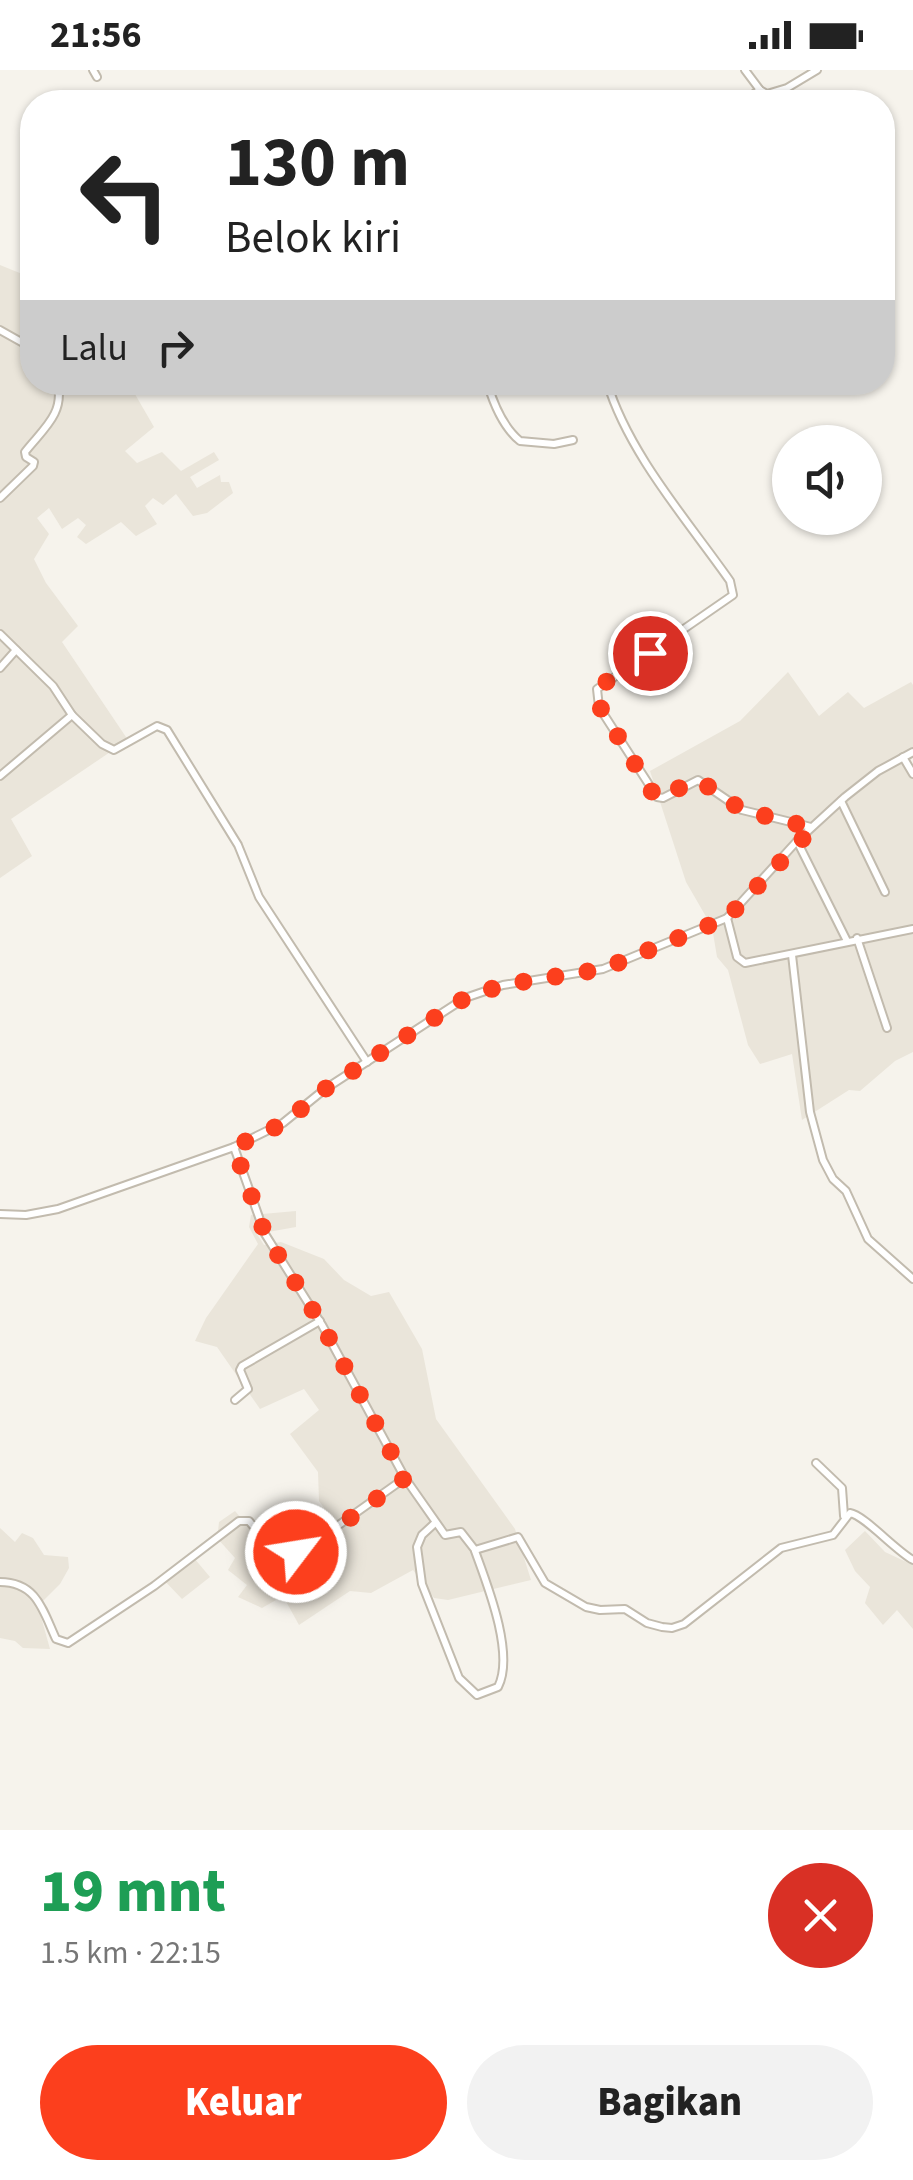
<!DOCTYPE html>
<html lang="id">
<head>
<meta charset="utf-8">
<style>
  body { margin:0; font-family:"Source Sans 3",sans-serif; background:#f2f2f2; color:#222; height:100vh; display:flex; flex-direction:column; font-size:38px; white-space:nowrap }
  * { box-sizing:border-box; margin:0 }
  p { font-size:32px; color:#767676 }
  .icon { flex:none; width:55px; height:55px; fill:none; stroke:currentColor; stroke-width:2; stroke-linecap:round; stroke-linejoin:round }
  .map { position:relative; height:1760px; overflow:hidden }
  .side { display:flex; flex-direction:column; background:#fff; flex:1 }
  .side>* { flex:none }
  .hud { position:absolute; left:20px; top:20px; width:875px; height:305px; border-radius:40px; box-shadow:0 2px 8px #0004; background:#fff; color:#222; overflow:hidden }
  .controls { position:absolute; left:772px; top:355px; display:grid; gap:20px }
  .controls a { display:grid; place-items:center; width:110px; height:110px; border-radius:50%; background:#fff; box-shadow:0 2px 8px #0004; font-size:50px }
  .pin { position:absolute; display:grid; place-items:center; width:85px; height:85px; color:#fff; margin:-42px; border:5px solid #fff; border-radius:50%; box-shadow:0 2px 10px #0007 }
  .me { position:absolute; width:110px; margin:-55px; rotate:59deg; stroke-linejoin:round; filter:drop-shadow(0 0 8px #0008) }
  .turn { display:flex; align-items:center; gap:35px; height:210px; padding:0 40px; font-size:45px }
  .turn .icon { width:130px; height:130px; stroke-width:2.5 }
  .turn b { display:block; font-size:70px; line-height:85px }
  .then { display:flex; align-items:center; height:95px; padding:0 40px; background:#0003; gap:20px; font-size:38px }
  .round { display:grid; place-items:center; flex:none; width:105px; height:105px; border-radius:52px; background:#f2f2f2 }
  .overview { display:flex; align-items:center; justify-content:space-between; height:170px; padding:0 40px }
  h1 { font-size:60px; font-weight:800; line-height:75px; color:#1e9e55 }
  .button { display:flex; gap:20px; margin-top:auto; padding:20px 40px }
  .button a { flex:1; height:115px; border-radius:60px; background:#fc3f1d; color:#fff; font-size:40px; font-weight:800; line-height:115px; text-align:center }
  .button a+a { background:#f2f2f2; color:#222 }
  .status { display:flex; justify-content:space-between; align-items:center; height:70px; padding:0 50px; background:#fff; direction:ltr }
  .status svg { height:28px; fill:currentColor }
  .map>svg:first-child { display:block }
  .residential { fill:#eae5da }
  .lines { fill:none; stroke-linecap:round; stroke-linejoin:round }
  .minor-casing { stroke:#c2bbae; stroke-width:10 }
  .minor { stroke:#fff; stroke-width:6 }
  .route { stroke:#fc3f1d; stroke-width:18; stroke-dasharray:0 32.4 }
</style>
</head>
<body>
<div class="status"><b>21:56</b><svg viewBox="0 0 49 12"><path d="M0 12V9h3v3zM5 12V6h3v6zM10 12V3h3v9zM15 12V0h3v12zM26 1h20v11H26zM47 4h2v5h-2z"/></svg></div>
<div class="map">
<svg width="913" height="1760" viewBox="0 0 913 1760">
  <rect width="100%" height="100%" fill="#f6f3ec"/>
  <g class="residential">
    <path d="M 0,195 L 32,208 L 32,312 L 113,313 L 121,324 L 132,319 L 154,357 L 125,381 L 137,393 L 162,382 L 181,401 L 214,382 L 219,390 L 190,407 L 197,418 L 220,405 L 221,412 L 229,412 L 233,423 L 207,443 L 193,446 L 176,424 L 163,435 L 153,428 L 145,436 L 157,454 L 136,466 L 121,452 L 86,474 L 77,467 L 86,455 L 78,448 L 62,459 L 49,438 L 37,448 L 49,464 L 34,489 L 46,513 L 78,556 L 62,572 L 128,670 L 11,749 L 32,786 L 0,808 Z"/>
    <path d="M 788,602 L 819,646 L 848,622 L 864,638 L 911,612 L 913,615 L 913,688 L 906,692 L 913,707 L 913,982 L 895,991 L 860,1021 L 849,1020 L 802,1050 L 792,984 L 760,994 L 748,975 L 728,900 L 717,887 L 712,857 L 686,812 L 650,701 L 740,651 Z"/>
    <path d="M 296,1141 L 296,1157 L 257,1164 L 264,1175 L 281,1172 L 324,1189 L 344,1210 L 371,1226 L 389,1222 L 422,1279 L 436,1349 L 515,1459 L 531,1510 L 448,1530 L 434,1528 L 413,1500 L 371,1523 L 350,1521 L 299,1555 L 283,1526 L 262,1538 L 238,1527 L 247,1515 L 228,1500 L 235,1488 L 217,1468 L 194,1488 L 210,1507 L 182,1529 L 160,1506 L 218,1461 L 219,1452 L 235,1441 L 260,1470 L 281,1451 L 291,1459 L 307,1444 L 317,1453 L 327,1442 L 319,1431 L 318,1402 L 290,1364 L 319,1340 L 304,1319 L 260,1339 L 217,1277 L 195,1271 L 206,1248 L 258,1174 L 249,1157 L 251,1145 Z"/>
    <path d="M 0,1458 L 15,1472 L 22,1463 L 33,1468 L 44,1485 L 68,1487 L 69,1498 L 60,1514 L 38,1536 L 50,1579 L 23,1578 L 15,1571 L 0,1568 Z"/>
    <path d="M 865,1461 L 885,1482 L 913,1495 L 913,1559 L 897,1540 L 883,1555 L 865,1533 L 870,1517 L 855,1501 L 845,1480 Z"/>
  </g>
  <g class="lines">
    <g class="minor-casing">
      <g id="minor">
        <path d="M 93,0 L 97,7"/>
        <path d="M 745,0 L 760,20 L 767,24 L 787,18 L 817,0"/>
        <path d="M 742,32 L 760,20"/>
        <path d="M 0,260 L 32,278"/>
        <path d="M 491,312 L 488,315 C 494,335 503,357 520,371 L 554,374 L 573,370"/>
        <path d="M 607,312 C 628,383 688,451 730,511 L 733,525 L 597,619 L 599,637 L 657,727 L 663,728 L 698,710 L 742,740 L 811,757"/>
        <path d="M 0,428 L 33,396 L 34,392 L 26,387 L 25,382 C 42,360 66,343 57,312"/>
        <path d="M 0,564 L 53,616 L 72,645 L 0,706"/>
        <path d="M 0,598 L 16,580"/>
        <path d="M 72,645 L 102,674 L 114,680 L 157,656 L 167,660 L 238,775 L 259,827 L 367,992"/>
        <path d="M 903,687 L 913,704"/>
        <path d="M 841,731 L 885,822"/>
        <path d="M 797,771 L 847,871"/>
        <path d="M 727,848 L 737,887 L 745,893 L 913,859"/>
        <path d="M 857,868 L 887,958"/>
        <path d="M 792,885 L 810,1042 L 823,1090 L 833,1109 L 846,1121 L 868,1169 L 913,1209"/>
        <path d="M 0,1144 L 26,1145 L 58,1139 L 234,1077 L 283,1053 L 325,1019 L 465,928 L 503,915 L 603,899 L 727,848 L 797,771 L 845,727 L 878,701 L 913,682"/>
        <path d="M 235,1330 L 248,1319 L 240,1300 L 242,1296 L 320,1251"/>
        <path d="M 816,1393 L 842,1418 L 844,1446"/>
        <path d="M 405,1408 L 445,1465 L 461,1462 L 475,1480 L 518,1467 L 545,1513 L 586,1537 L 600,1540 L 625,1539 L 647,1553 L 662,1557 L 672,1558 L 684,1554 L 781,1478 L 833,1465 L 850,1443 C 864,1445 895,1480 913,1490"/>
        <path d="M 435,1453 L 422,1465 L 417,1477 L 422,1514 L 459,1608 L 477,1625 L 498,1617 C 515,1584 487,1514 475,1481"/>
        <path d="M 0,1512 C 37,1512 43,1541 56,1569 L 68,1573 L 154,1516 L 239,1451 L 249,1451 L 275,1483 L 282,1487 L 319,1469 L 405,1408 L 322,1255 L 265,1164 L 234,1077"/>
      </g>
    </g>
    <use href="#minor" class="minor"/>
  </g>
  <g class="lines">
    <path class="route" d="M 296,1482 L 320,1470 L 405,1408 L 322,1255 L 265,1164 L 234,1077 L 284,1053 L 325,1019 L 465,928 L 503,915 L 603,899 L 727,848 L 813,758 L 742,740 L 700,711 L 688,713 L 662,728 L 654,725 L 600,637 L 597,618 L 650,583"/>
  </g>
</svg>
<div class="controls">
<a><svg class="icon" aria-label="sound" viewBox="0 0 24 24"><path d="M4 9h4l5-4v14l-5-4H4zM17 9q2 3 0 6"/></svg></a>
</div>
<div class="pin" style="left:650px;top:583px;background:#d93025"><svg class="icon" aria-label="arrive" viewBox="0 0 24 24"><path d="M6 21V4h12l-3 4 3 4H6"/></svg></div>
<svg class="me" style="left:296px;top:1482px" viewBox="-20 -20 40 40"><circle r="17" fill="#fc3f1d" stroke="#fff" stroke-width="3"/><path d="M0-11L8 9 0 5-8 9z" fill="#fff"/></svg>
<div class="hud">
<div class="turn"><svg class="icon" aria-label="left" viewBox="0 0 24 24"><path d="M17 20v-9H6M10 6l-5 5 5 5"/></svg><div><b>130 m</b>Belok kiri</div></div>
<div class="then">Lalu<svg class="icon" aria-label="right" viewBox="0 0 24 24"><path d="M7 20v-9h11M14 6l5 5-5 5"/></svg></div>
</div>
</div>
<section class="side">
<div class="overview"><div><h1>19 mnt</h1><p>1.5 km · 22:15</p></div><a class="round" style="background:#d93025;color:#fff"><svg class="icon" aria-label="close" viewBox="0 0 24 24"><path d="M6 6l12 12M18 6L6 18"/></svg></a></div>
<div class="button"><a>Keluar</a><a>Bagikan</a></div>
</section>
</body>
</html>
